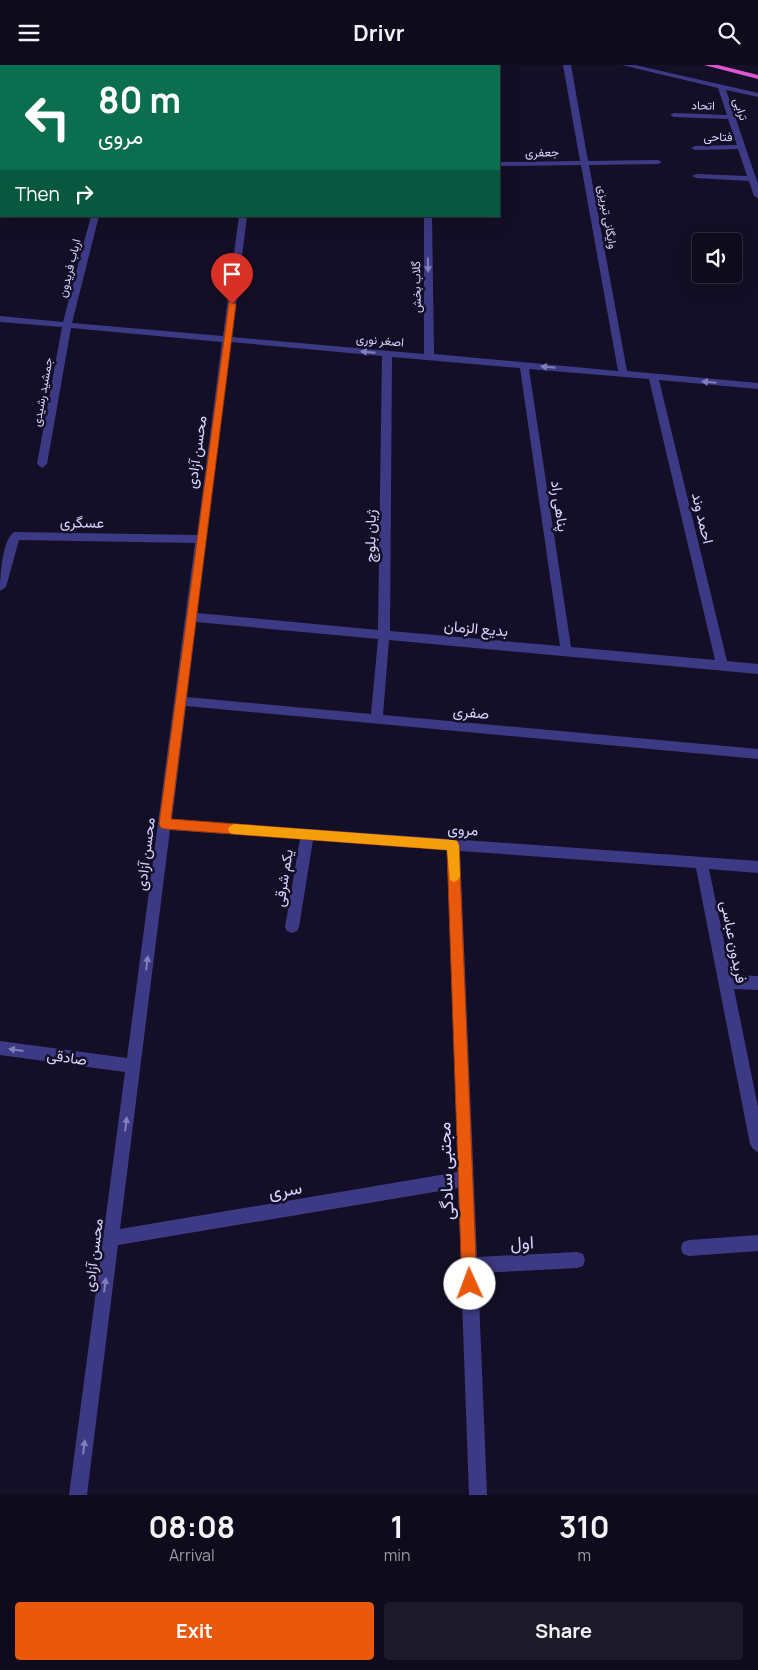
<!DOCTYPE html>
<html lang="en">
<head>
<meta charset="utf-8">
<style>
  body { margin:0; font-family:Manrope,Vazirmatn,sans-serif; background:#1c1929; color:#f1f3f6; height:100vh; display:flex; flex-direction:column; font-size:19px; white-space:nowrap }
  * { box-sizing:border-box; margin:0 }
  p { font-size:16px; color:#9b9ba3 }
  .icon { flex:none; width:28px; height:28px; fill:none; stroke:currentColor; stroke-width:2; stroke-linecap:round; stroke-linejoin:round }
  .map { position:relative; height:1430px; overflow:hidden }
  .sheet { display:flex; flex-direction:column; background:#0e0b1c; flex:1 }
  .sheet>* { flex:none }
  .top-card { position:absolute; left:0px; top:0px; width:500px; height:152px; box-shadow:0 5px 20px #0002,0 0 0 1px #2e2b3b; background:#0b6e4f; color:#fff; overflow:hidden }
  .tools { position:absolute; left:692px; top:168px; display:grid; gap:10px }
  .tools a { display:grid; place-items:center; width:50px; height:50px; border-radius:5px; background:#0e0b1c; box-shadow:0 5px 20px #0002,0 0 0 1px #2e2b3b; font-size:25px }
  .pin { position:absolute; display:grid; place-items:center; width:42px; height:42px; color:#fff; margin:-51px -21px; border-radius:50% 50% 50% 0; rotate:-45deg; box-shadow:0 0 5px #0007 }
  .pin .icon { rotate:45deg }
  .me { position:absolute; width:55px; margin:-28px; rotate:358deg; stroke-linejoin:round; filter:drop-shadow(0 0 4px #0008) }
  .turn { display:flex; align-items:center; gap:18px; height:105px; padding:0 15px; font-size:22px }
  .turn .icon { width:65px; height:65px; stroke-width:2.5 }
  .turn b { display:block; font-size:35px; line-height:42px }
  .then { display:flex; align-items:center; height:48px; padding:0 15px; background:#0003; gap:10px; font-size:19px }
  .eta { display:flex; justify-content:space-evenly; align-items:center; height:85px; text-align:center }
  .eta b { font-size:30px; font-weight:700; line-height:35px }
  .button { display:flex; gap:10px; margin-top:auto; padding:10px 15px }
  .button a { flex:1; height:58px; border-radius:5px; background:#ea580c; color:#fff; font-size:20px; font-weight:700; line-height:58px; text-align:center }
  .button a+a { background:#1c1929; color:#f1f3f6 }
  header { display:flex; justify-content:space-between; align-items:center; height:65px; padding:0 15px; background:#0e0b1c; font-size:22px; font-weight:700 }
  .map>svg:first-child { display:block }
  .lines { fill:none; stroke-linecap:round; stroke-linejoin:round }
  .minor { fill:#3d3a85; fill-rule:evenodd }
  .trunk { fill:#e055d1; fill-rule:evenodd }
  .oneway { fill:#837fbc }
  .route { fill:#ea580c; stroke:#983908 }
  .slow { fill:#f59e0b }
  .labels { text-anchor:middle; dominant-baseline:central; stroke-width:5; stroke-linejoin:round; paint-order:stroke }
  .far-street-label { font-size:12px; fill:#d9d4ff; stroke:#130f26 }
  .street-label { font-size:15px; fill:#d9d4ff; stroke:#130f26 }
  .near-street-label { font-size:18px; fill:#d9d4ff; stroke:#130f26 }
</style>
</head>
<body>
<header><svg class="icon" aria-label="menu" viewBox="0 0 24 24"><path d="M4 6h16M4 12h16M4 18h16"/></svg>Drivr<svg class="icon" aria-label="search" viewBox="0 0 24 24"><circle cx="10" cy="10" r="6"/><path d="M15 15l6 6"/></svg></header>
<div class="map">
<svg width="758" height="1430" viewBox="0 0 758 1430">
  <rect width="100%" height="100%" fill="#130f26"/>
  <g class="lines">
    <g class="minor">
      <path d="M 129,0 L 137,0 L 137,1 L 130,1 Z"/>
      <path d="M 259,0 L 267,0 L 267,1 L 260,1 Z"/>
      <path d="M 422,0 L 430,0 L 430,1 L 423,1 Z"/>
      <path d="M 563,0 L 571,0 L 588,96 L 658,95 L 662,97 L 658,99 L 589,100 L 627,306 L 758,318 L 758,324 L 659,315 L 727,596 L 758,599 L 758,609 L 389,575 L 383,650 L 758,684 L 758,694 L 186,641 L 172,754 L 758,796 L 758,808 L 709,804 L 731,910 L 758,911 L 758,925 L 734,924 L 758,1042 L 758,1087 L 753,1084 L 750,1079 L 696,803 L 460,786 L 477,1192 L 577,1187 L 583,1189 L 585,1195 L 583,1201 L 577,1203 L 478,1208 L 487,1430 L 469,1430 L 458,1123 L 118,1180 L 87,1430 L 69,1430 L 125,1007 L 0,990 L 0,976 L 127,993 L 195,478 L 19,475 L 6,522 L 0,526 C 0,514 2,472 15,467 L 197,470 L 222,277 L 71,263 L 47,399 L 42,403 L 37,399 L 62,262 L 0,257 L 0,251 L 63,257 L 91,151 L 99,151 L 72,258 L 223,271 L 239,151 L 247,151 L 232,272 L 424,289 L 424,151 L 432,151 L 434,289 L 618,306 L 581,100 L 499,101 L 499,97 L 580,96 ZM 231,277 L 382,291 L 378,565 L 197,548 ZM 392,292 L 520,303 L 560,581 L 390,566 ZM 529,304 L 649,314 L 715,595 L 571,582 ZM 196,557 L 378,574 L 371,649 L 187,632 ZM 170,765 L 300,774 L 285,862 L 287,866 L 292,868 L 297,866 L 299,862 L 313,775 L 447,785 L 458,1107 L 120,1164 Z"/>
      <path d="M 622,0 L 635,0 L 758,28 L 758,32 L 726,25 L 758,119 L 758,133 L 754,131 L 749,116 L 696,113 L 692,111 L 696,109 L 747,111 L 738,84 L 695,85 L 691,83 L 695,81 L 737,80 L 728,54 L 674,52 L 670,50 L 674,48 L 727,50 L 718,23 Z"/>
      <path d="M 758,1170 L 758,1186 L 689,1191 L 683,1189 L 681,1183 L 683,1177 L 689,1175 Z"/>
    </g>
    <path class="trunk" d="M 704,0 L 718,0 L 758,10 L 758,14 Z"/>
  </g>
  <defs><path id="oneway-solid" d="M-6-.8H1V-3.2L6.5 0L1 3.2V.8H-6Z" transform="scale(1.25)"/></defs>
  <g class="oneway">
    <use href="#oneway-solid" transform="translate(428 200) rotate(89)"/>
    <use href="#oneway-solid" transform="translate(368 287) rotate(-175)"/>
    <use href="#oneway-solid" transform="translate(548 302) rotate(-175)"/>
    <use href="#oneway-solid" transform="translate(709 317) rotate(-175)"/>
    <use href="#oneway-solid" transform="translate(147 898) rotate(-83)"/>
    <use href="#oneway-solid" transform="translate(16 985) rotate(-172)"/>
    <use href="#oneway-solid" transform="translate(126 1059) rotate(-83)"/>
    <use href="#oneway-solid" transform="translate(105 1220) rotate(-83)"/>
    <use href="#oneway-solid" transform="translate(84 1382) rotate(-83)"/>
  </g>
  <path class="route" d="M 229,237 L 236,239 L 171,754 L 457,776 L 459,780 L 477,1219 L 475,1224 L 470,1226 L 464,1224 L 462,1219 L 447,785 L 165,764 L 161,763 L 159,759 Z"/>
  <path class="slow" d="M 234,759 L 453,775 L 457,776 L 459,780 L 460,811 L 458,815 L 454,817 L 450,815 L 447,785 L 234,769 L 230,768 L 228,764 L 230,761 Z"/>
  <g class="labels">
    <g class="far-street-label">
      <text transform="translate(703 40) rotate(1)">اتحاد</text>
      <text transform="translate(741 44) rotate(71)">ترابی</text>
      <text x="718" y="71">فتاحی</text>
      <text transform="translate(542 87) rotate(-1)">جعفری</text>
      <text transform="translate(608 152) rotate(80)">وایگانی تبریزی</text>
      <text transform="translate(69 203) rotate(-76)">ارباب فریدون</text>
      <text transform="translate(416 222) rotate(-91)">گلاب بخش</text>
      <text transform="translate(380 275) rotate(5)">اصغر نوری</text>
      <text transform="translate(42 327) rotate(-80)">جمشید رشیدی</text>
    </g>
    <g class="street-label">
      <text transform="translate(196 387) rotate(-82)">محسن آزادی</text>
      <text transform="translate(560 441) rotate(82)">پناهی راد</text>
      <text transform="translate(703 453) rotate(77)">احمد وند</text>
      <text transform="translate(82 457) rotate(1)">عسگری</text>
      <text transform="translate(370 471) rotate(-89)">ژیان بلوچ</text>
      <text transform="translate(476 563) rotate(5)">بدیع الزمان</text>
      <text transform="translate(471 647) rotate(5)">صفری</text>
      <text transform="translate(463 764) rotate(4)">مروی</text>
      <text transform="translate(145 789) rotate(-83)">محسن آزادی</text>
      <text transform="translate(283 813) rotate(-81)">یکم شرقی</text>
      <text transform="translate(734 877) rotate(79)">فریدون عباسی</text>
      <text transform="translate(67 992) rotate(8)">صادقی</text>
      <text transform="translate(93 1190) rotate(-83)">محسن آزادی</text>
    </g>
    <g class="near-street-label">
      <text transform="translate(445 1106) rotate(-92)">مجتبی سادگی</text>
      <text transform="translate(285 1124) rotate(-9)">سری</text>
      <text transform="translate(522 1177) rotate(-3)">اول</text>
    </g>
  </g>
</svg>
<div class="tools">
<a><svg class="icon" aria-label="sound" viewBox="0 0 24 24"><path d="M4 9h4l5-4v14l-5-4H4zM17 9q2 3 0 6"/></svg></a>
</div>
<div class="pin" style="left:232px;top:239px;background:#d93025"><svg class="icon" aria-label="arrive" viewBox="0 0 24 24"><path d="M6 21V4h12l-3 4 3 4H6"/></svg></div>
<svg class="me" style="left:470px;top:1219px" viewBox="-20 -20 40 40"><circle r="19" fill="#fff"/><path d="M0-13L10 11 0 6-10 11z" fill="#ea580c"/></svg>
<div class="top-card">
<div class="turn"><svg class="icon" aria-label="left" viewBox="0 0 24 24"><path d="M17 20v-9H6M10 6l-5 5 5 5"/></svg><div><b>80 m</b>مروی</div></div>
<div class="then">Then<svg class="icon" aria-label="right" viewBox="0 0 24 24"><path d="M7 20v-9h11M14 6l5 5-5 5"/></svg></div>
</div>
</div>
<section class="sheet">
<div class="eta">
<div><b>08:08</b><p>Arrival</p></div>
<div><b>1</b><p>min</p></div>
<div><b>310</b><p>m</p></div>
</div>
<div class="button"><a>Exit</a><a>Share</a></div>
</section>
</body>
</html>
